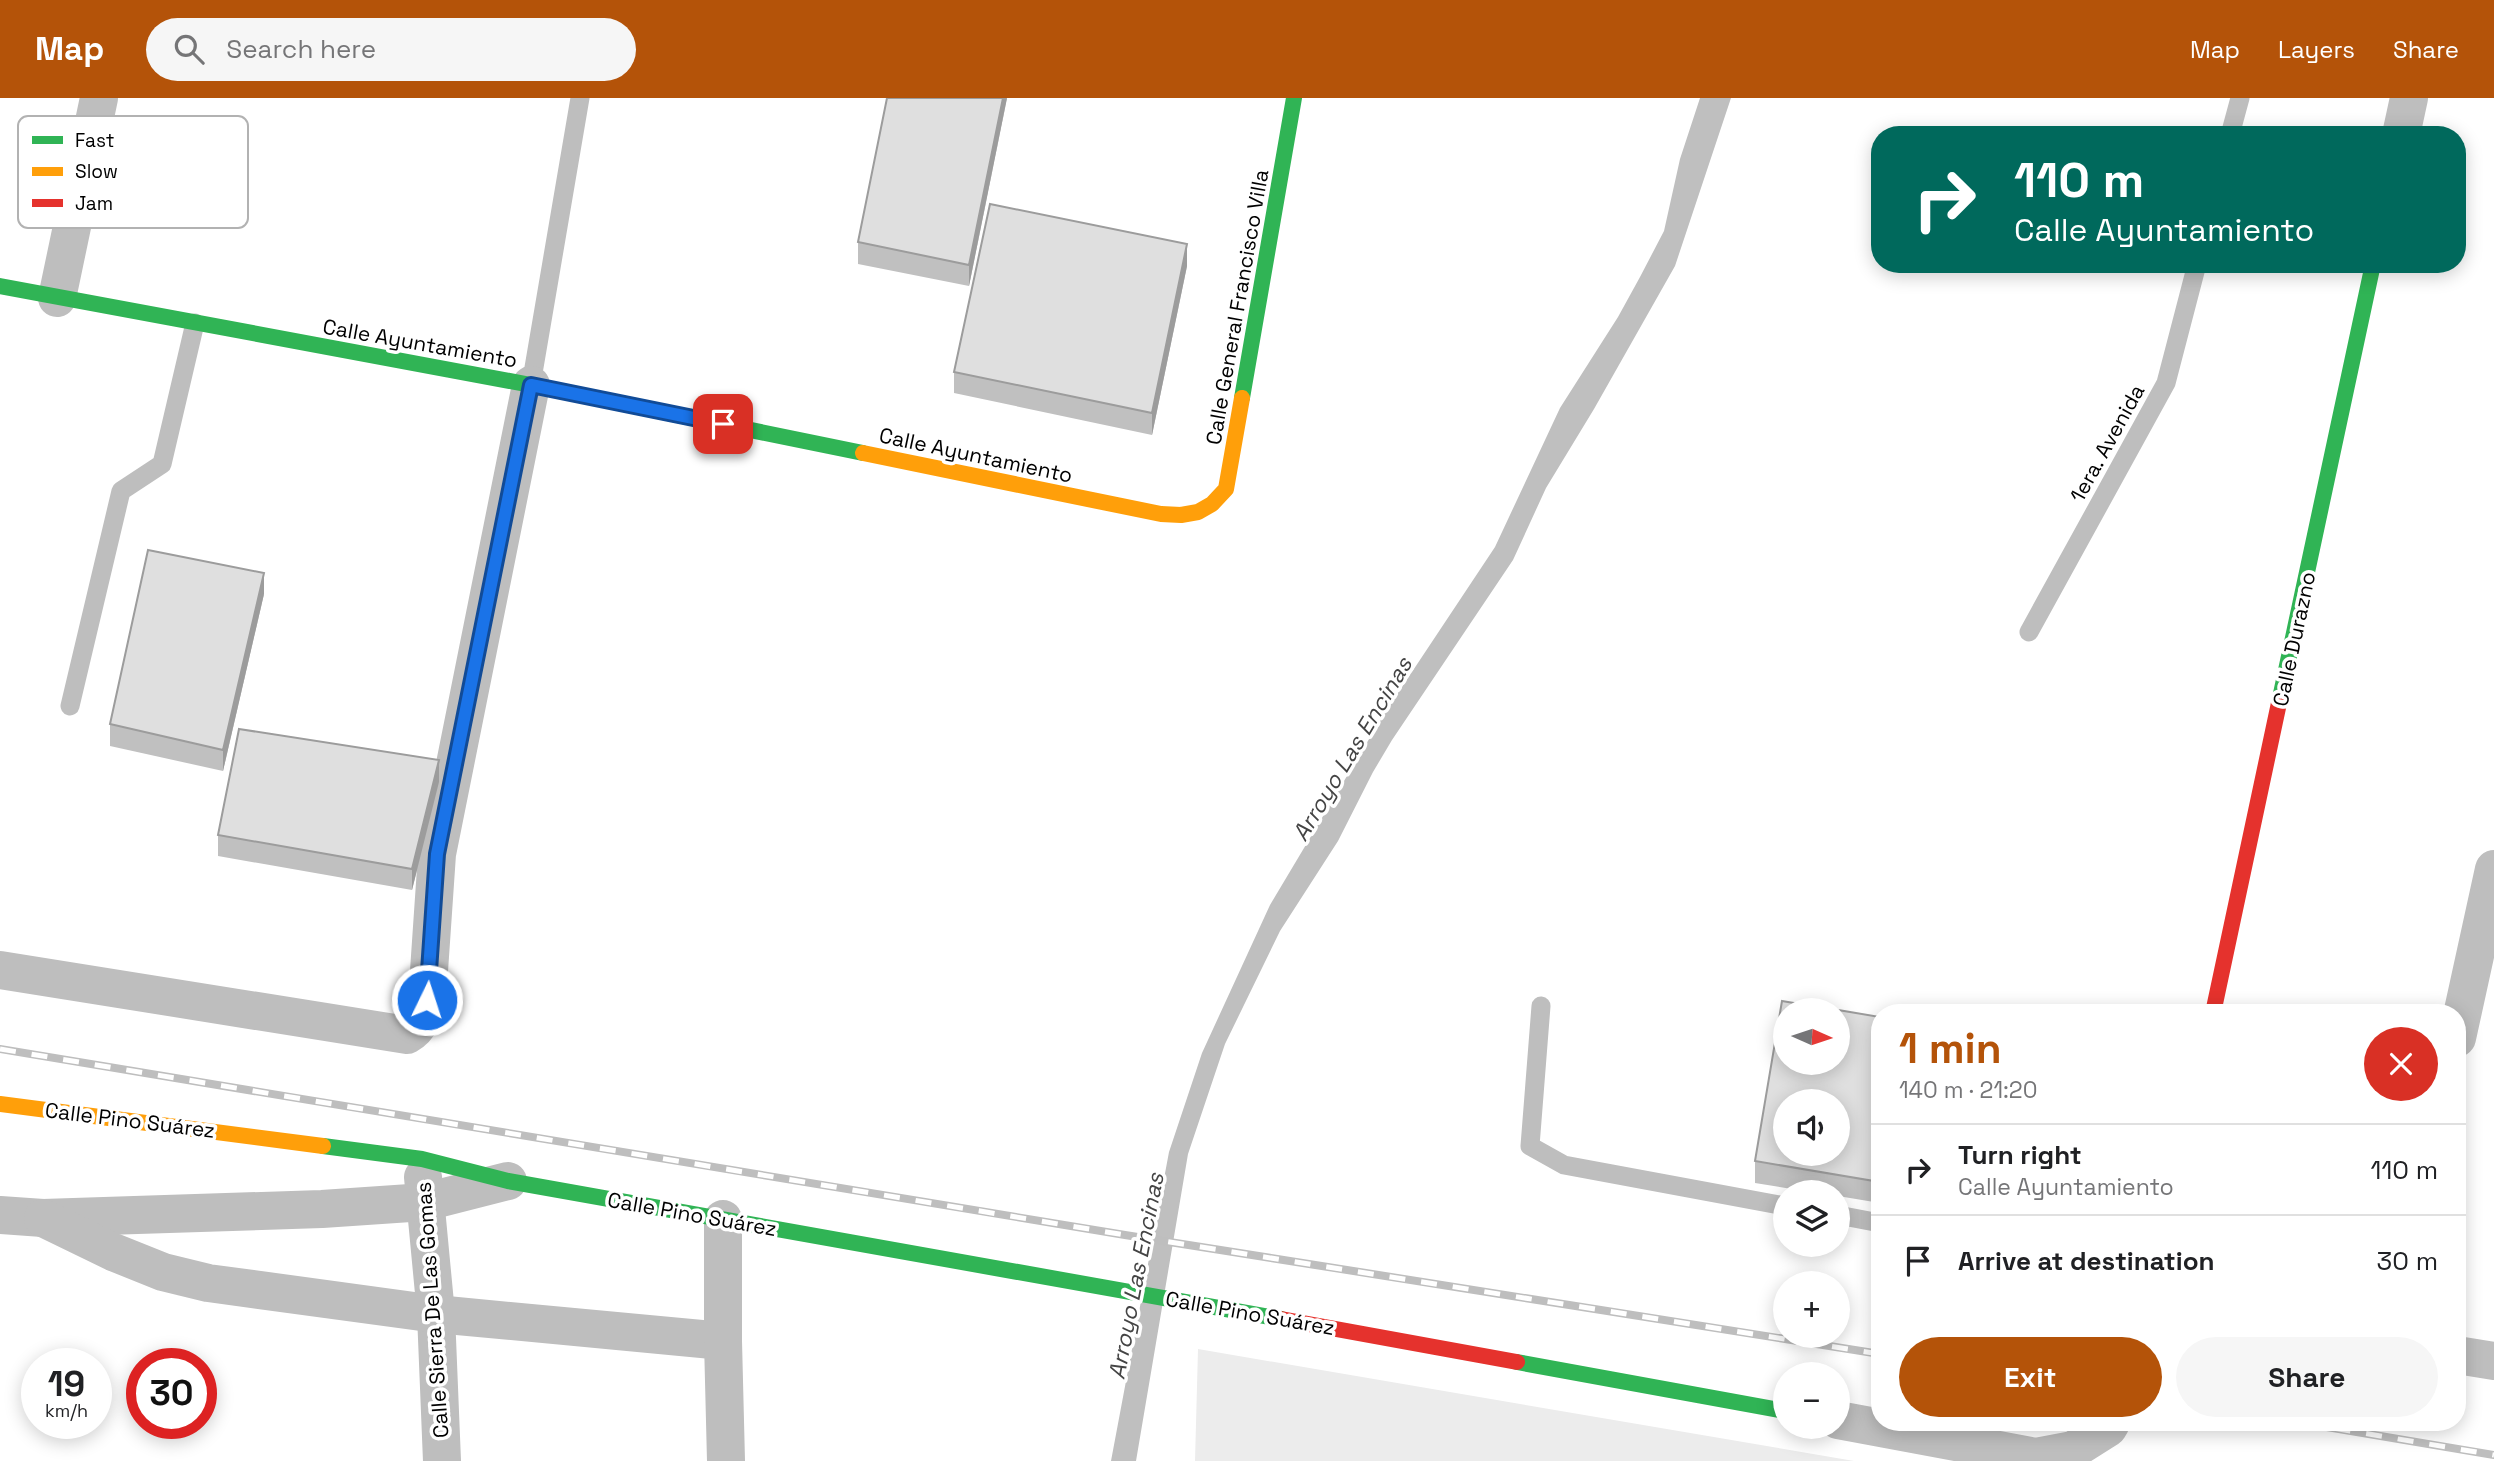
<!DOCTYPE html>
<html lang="en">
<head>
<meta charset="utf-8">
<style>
  body { margin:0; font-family:"Space Grotesk",sans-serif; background:#f6f6f6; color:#202124; height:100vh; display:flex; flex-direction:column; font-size:26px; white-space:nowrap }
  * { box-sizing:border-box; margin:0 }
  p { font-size:23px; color:#757577 }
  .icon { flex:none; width:38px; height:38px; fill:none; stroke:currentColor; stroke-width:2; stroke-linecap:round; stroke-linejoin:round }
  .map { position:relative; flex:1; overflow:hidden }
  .sheet { position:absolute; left:1871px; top:906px; width:595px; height:427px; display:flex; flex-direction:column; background:#fff; border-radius:28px; box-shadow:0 4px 18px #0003 }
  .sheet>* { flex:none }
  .top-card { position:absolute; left:1871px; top:28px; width:595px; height:147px; border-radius:28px; box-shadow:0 4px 18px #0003; background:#00695c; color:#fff; overflow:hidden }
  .needle { width:46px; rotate:93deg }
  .controls { position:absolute; left:1773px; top:900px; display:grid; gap:14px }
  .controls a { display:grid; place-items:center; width:77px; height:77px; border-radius:50%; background:#fff; box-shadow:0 4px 18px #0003; font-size:35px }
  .speed { position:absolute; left:21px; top:1250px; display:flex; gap:14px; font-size:35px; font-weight:700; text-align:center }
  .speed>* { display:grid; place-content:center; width:91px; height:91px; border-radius:50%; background:#fff; box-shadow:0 4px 18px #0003; line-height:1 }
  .speed small { font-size:18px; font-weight:400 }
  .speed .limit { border:10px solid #d22; background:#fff; color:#111 }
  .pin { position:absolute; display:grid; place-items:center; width:60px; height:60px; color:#fff; margin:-30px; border-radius:14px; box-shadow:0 4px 10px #0006 }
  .me { position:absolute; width:77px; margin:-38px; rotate:4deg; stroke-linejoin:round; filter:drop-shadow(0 0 5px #0008) }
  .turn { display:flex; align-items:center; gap:24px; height:147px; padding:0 28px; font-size:32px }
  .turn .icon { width:91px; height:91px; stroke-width:2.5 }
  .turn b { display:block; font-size:49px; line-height:60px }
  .round { display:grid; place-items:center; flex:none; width:74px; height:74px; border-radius:37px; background:#f6f6f6 }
  .summary { display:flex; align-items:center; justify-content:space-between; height:119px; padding:0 28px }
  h1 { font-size:42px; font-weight:700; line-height:52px; color:#b45309 }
  .action { display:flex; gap:14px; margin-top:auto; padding:14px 28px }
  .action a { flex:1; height:80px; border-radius:42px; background:#b45309; color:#fff; font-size:28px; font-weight:700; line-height:80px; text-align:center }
  .action a+a { background:#f6f6f6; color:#202124 }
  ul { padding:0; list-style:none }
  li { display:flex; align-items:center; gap:21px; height:91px; padding:0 28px; border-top:2px solid #e0e0e0 }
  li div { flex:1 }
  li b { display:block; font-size:26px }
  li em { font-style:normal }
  header { display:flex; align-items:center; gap:42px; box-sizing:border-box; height:98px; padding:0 35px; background:#b45309; color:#fff }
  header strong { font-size:33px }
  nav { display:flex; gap:38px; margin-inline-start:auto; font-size:24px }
  .search { width:490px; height:63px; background:#f6f6f6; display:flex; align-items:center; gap:18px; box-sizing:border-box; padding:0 24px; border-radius:38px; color:#757577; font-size:26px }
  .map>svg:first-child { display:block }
  .green { fill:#ececec }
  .water { fill:#bfbfbf }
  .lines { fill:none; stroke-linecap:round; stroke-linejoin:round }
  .lane { stroke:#bebebe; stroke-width:19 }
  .street { stroke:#bebebe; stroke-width:38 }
  .fast { stroke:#30b455; stroke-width:16 }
  .slow { stroke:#ff9f0a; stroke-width:16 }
  .jam { stroke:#e5322d; stroke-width:16 }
  .rail-casing { stroke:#bebebe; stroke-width:8 }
  .rail { stroke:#fff; stroke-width:5; stroke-dasharray:16; stroke-linecap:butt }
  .wall { fill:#c0c0c0 }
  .shaded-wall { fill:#9c9c9c }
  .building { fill:#dfdfdf; stroke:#9c9c9c; stroke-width:2; fill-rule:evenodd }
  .route-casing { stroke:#114b97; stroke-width:18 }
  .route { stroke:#1a73e8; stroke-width:12 }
  .labels { text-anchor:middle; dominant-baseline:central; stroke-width:7; stroke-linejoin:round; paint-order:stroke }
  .street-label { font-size:21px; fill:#000; stroke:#fff }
  .water-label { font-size:23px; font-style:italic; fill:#444; stroke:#fff }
  .key { fill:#fff; stroke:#b2b2b2; stroke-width:2 }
  .key-label { font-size:19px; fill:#000 }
</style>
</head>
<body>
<header>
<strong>Map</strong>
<div class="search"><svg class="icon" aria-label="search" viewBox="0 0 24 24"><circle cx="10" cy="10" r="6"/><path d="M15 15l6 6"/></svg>Search here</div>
<nav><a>Map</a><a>Layers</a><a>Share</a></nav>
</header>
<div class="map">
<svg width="2494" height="1363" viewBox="0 0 2494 1363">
  <rect width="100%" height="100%" fill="#fff"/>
  <path class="green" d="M 1198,1251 L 1854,1363 L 1195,1363 Z"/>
  <path class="water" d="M 1700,0 L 1731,0 L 1675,168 L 1594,311 L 1546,390 L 1513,462 L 1392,642 L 1373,674 L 1338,743 L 1280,833 L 1225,946 L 1188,1056 L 1136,1363 L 1111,1363 L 1169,1054 L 1202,955 L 1270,807 L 1384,616 L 1495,449 L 1560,310 L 1618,219 L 1640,179 L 1664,133 L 1680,61 Z"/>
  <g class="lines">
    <g class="lane">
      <path d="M 2230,37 L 2240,0"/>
      <path d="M 531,287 L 580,0"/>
      <path d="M 2029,534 L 2166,285 L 2197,166"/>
      <path d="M 70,608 L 121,393 L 162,366 L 195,225"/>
      <path d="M 1541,908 L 1530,1048 L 1564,1067 L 1785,1108"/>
      <path d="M 1838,1117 L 1880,1125"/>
    </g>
    <g class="street">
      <path d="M 2401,37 L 2409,0"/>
      <path d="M 57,200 L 99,0"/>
      <path d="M 0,872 L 407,937 C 421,929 424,916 427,902 L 437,756 L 531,287"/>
      <path d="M 2457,940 L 2494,771"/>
      <path d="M 423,1079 L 436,1216 L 442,1363"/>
      <path d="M 0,1117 L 43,1120 L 322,1111 L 425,1104 L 508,1083"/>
      <path d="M 43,1120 L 113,1154 L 163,1174 L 208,1185 L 436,1216 L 723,1243"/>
      <path d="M 723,1121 L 723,1243 L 726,1363"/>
      <path d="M 2457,1257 L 2494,1263"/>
      <path d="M 1838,1322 L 2036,1359 L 2073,1352 L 2108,1330 L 2111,1325"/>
    </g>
    <g class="fast">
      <path d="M 0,188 L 531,287 L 863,355"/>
      <path d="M 1242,300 L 1294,0"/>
      <path d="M 2279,605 L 2373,166"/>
      <path d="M 323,1048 L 422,1061 L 508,1083 L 1281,1221"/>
      <path d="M 1517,1264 L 1785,1313"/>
    </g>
    <g class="slow">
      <path d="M 863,355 L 1161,416 L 1181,417 L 1198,414 L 1212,406 L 1226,391 L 1242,300"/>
      <path d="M 0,1006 L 323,1048"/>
    </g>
    <g class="jam">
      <path d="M 2213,915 L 2279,605"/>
      <path d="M 1281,1221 L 1517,1264"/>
    </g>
    <g class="rail-casing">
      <g id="rail">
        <path d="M 0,951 L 1125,1137 L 1880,1256"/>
        <path d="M 2303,1325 L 2494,1357"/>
      </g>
    </g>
    <use href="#rail" class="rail"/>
  </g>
  <g class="wall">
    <path d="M 1007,0 L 969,188 L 858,166 L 858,144 Z"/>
    <path d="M 1187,168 L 1152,337 L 954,295 L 954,274 Z"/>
    <path d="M 264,496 L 223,673 L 110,648 L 110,626 Z"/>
    <path d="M 439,684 L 412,792 L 218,758 L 218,737 Z"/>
    <path d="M 1880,919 L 1880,1105 L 1838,1098 L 1838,1094 L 1810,1094 L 1755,1085 L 1755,1063 Z"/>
  </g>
  <g class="shaded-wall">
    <path d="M 1003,0 L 1007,0 L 969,188 L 969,167 Z"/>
    <path d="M 1187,146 L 1187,168 L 1152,337 L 1152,315 Z"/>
    <path d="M 264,475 L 264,496 L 223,673 L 223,652 Z"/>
    <path d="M 439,662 L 439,684 L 412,792 L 412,771 Z"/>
  </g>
  <g class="building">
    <path d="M 887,0 L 1003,0 L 969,167 L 858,144 Z"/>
    <path d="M 990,106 L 1187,146 L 1152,315 L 954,274 Z"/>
    <path d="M 148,452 L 264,475 L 223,652 L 110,626 Z"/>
    <path d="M 239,631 L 439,662 L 412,771 L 218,737 Z"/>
    <path d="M 1782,903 L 1836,912 L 1785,912 L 1785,964 L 1838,964 L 1838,912 L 1880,919 L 1880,1084 L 1755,1063 ZM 1785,1003 L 1838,1003 L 1838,1055 L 1785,1055 Z"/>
  </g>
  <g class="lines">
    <g class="route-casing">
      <path id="route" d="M 427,902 L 437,756 L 531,287 L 723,326"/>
    </g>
    <use href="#route" class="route"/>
  </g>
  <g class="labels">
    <g class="street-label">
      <text transform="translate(1237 209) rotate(-80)">Calle General Francisco Villa</text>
      <text transform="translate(420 245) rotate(10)">Calle Ayuntamiento</text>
      <text transform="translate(2107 345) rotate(-61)">1era. Avenida</text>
      <text transform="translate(976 357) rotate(12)">Calle Ayuntamiento</text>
      <text transform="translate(2294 541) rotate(-78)">Calle Durazno</text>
      <text transform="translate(130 1022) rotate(7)">Calle Pino Suárez</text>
      <text transform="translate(692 1116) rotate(10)">Calle Pino Suárez</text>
      <text transform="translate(432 1212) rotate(-94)">Calle Sierra De Las Gomas</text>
      <text transform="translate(1250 1215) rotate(10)">Calle Pino Suárez</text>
    </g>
    <g class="water-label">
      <text transform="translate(1352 651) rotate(-59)">Arroyo Las Encinas</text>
      <text transform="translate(1136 1178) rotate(-79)">Arroyo Las Encinas</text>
    </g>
  </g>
  <rect x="18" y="18" width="230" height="112" rx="10" class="key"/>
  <rect x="32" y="38" width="31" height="8" fill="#30b455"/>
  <rect x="32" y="69" width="31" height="9" fill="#ff9f0a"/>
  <rect x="32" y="101" width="31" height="8" fill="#e5322d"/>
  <g class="key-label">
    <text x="75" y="49">Fast</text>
    <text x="75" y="80">Slow</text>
    <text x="75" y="112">Jam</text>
  </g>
</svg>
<div class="controls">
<a><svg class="needle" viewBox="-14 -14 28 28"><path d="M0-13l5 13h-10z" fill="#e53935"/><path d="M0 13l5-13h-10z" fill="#757577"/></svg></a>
<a><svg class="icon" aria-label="sound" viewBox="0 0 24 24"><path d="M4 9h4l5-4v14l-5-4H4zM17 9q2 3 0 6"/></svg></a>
<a><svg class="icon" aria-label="layers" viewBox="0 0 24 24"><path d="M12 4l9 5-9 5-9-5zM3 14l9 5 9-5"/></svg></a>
<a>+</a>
<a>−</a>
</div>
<div class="speed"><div>19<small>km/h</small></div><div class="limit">30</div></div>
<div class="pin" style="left:723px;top:326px;background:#d93025"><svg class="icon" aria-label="arrive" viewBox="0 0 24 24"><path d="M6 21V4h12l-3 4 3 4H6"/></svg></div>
<svg class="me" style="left:427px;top:902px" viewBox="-20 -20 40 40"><circle r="17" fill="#1a73e8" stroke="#fff" stroke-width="3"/><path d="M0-11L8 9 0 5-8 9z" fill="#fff"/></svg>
<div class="top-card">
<div class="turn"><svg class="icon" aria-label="right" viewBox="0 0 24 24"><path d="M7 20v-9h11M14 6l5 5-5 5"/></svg><div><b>110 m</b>Calle Ayuntamiento</div></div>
</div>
<section class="sheet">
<div class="summary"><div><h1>1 min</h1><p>140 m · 21:20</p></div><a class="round" style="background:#d93025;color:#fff"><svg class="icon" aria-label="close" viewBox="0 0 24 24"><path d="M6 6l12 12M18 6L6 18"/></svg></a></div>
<ul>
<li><svg class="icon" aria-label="right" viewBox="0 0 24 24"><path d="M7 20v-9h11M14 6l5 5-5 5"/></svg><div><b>Turn right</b><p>Calle Ayuntamiento</p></div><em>110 m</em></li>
<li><svg class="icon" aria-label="arrive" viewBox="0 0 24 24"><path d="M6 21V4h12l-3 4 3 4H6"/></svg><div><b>Arrive at destination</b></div><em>30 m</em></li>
</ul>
<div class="action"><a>Exit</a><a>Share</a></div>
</section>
</div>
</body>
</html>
